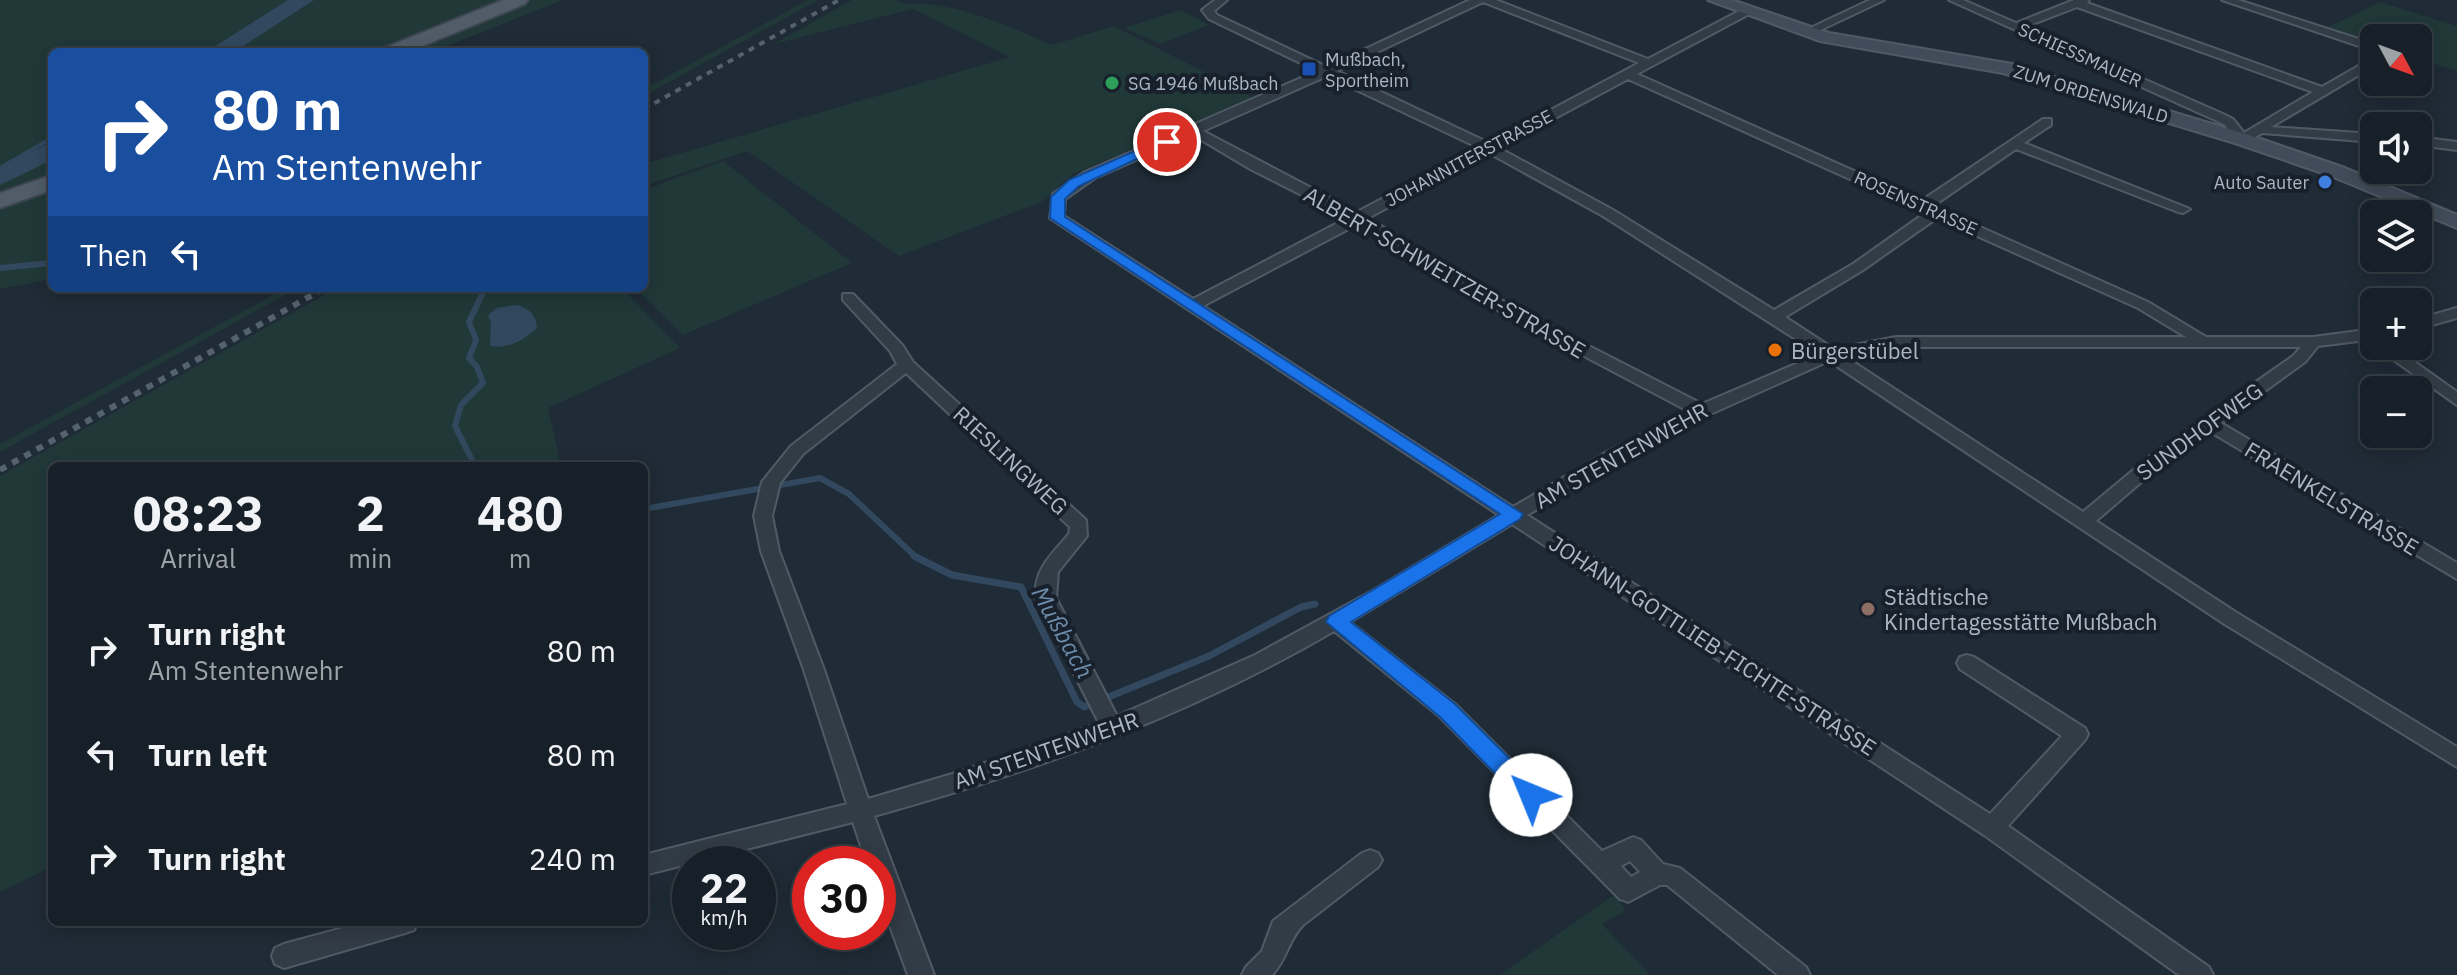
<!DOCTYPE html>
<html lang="en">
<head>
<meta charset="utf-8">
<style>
  body { margin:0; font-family:"IBM Plex Sans",sans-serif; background:#242d34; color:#f1f3f6; height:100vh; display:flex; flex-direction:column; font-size:30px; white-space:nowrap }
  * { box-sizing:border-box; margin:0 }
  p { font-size:26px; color:#9ea3a8 }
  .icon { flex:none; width:44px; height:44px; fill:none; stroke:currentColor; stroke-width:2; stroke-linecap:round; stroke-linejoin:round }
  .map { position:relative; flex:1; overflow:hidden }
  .side { position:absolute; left:48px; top:462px; width:600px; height:464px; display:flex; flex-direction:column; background:#172028; border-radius:12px; box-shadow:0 4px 20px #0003,0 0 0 2px #363e45 }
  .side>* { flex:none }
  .guide { position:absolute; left:48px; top:48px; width:600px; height:244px; border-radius:12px; box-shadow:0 4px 20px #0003,0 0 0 2px #363e45; background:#1a4fa0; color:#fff; overflow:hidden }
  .needle { width:52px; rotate:131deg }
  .controls { position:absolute; left:2360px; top:24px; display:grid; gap:16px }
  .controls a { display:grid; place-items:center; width:72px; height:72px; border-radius:12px; background:#172028; box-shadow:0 4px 20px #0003,0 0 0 2px #363e45; font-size:40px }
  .speed { position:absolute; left:672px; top:846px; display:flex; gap:16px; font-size:40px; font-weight:700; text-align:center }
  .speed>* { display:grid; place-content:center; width:104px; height:104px; border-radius:50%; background:#172028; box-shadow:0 4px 20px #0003,0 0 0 2px #363e45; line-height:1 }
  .speed small { font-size:20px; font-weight:400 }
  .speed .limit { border:12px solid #d22; background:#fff; color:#111 }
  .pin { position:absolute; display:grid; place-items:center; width:68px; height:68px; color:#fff; margin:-34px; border:4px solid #fff; border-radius:50%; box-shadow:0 2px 8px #0007 }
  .me { position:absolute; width:88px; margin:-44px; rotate:315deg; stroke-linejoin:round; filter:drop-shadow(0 0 6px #0008) }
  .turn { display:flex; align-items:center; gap:28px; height:168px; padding:0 32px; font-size:36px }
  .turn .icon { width:104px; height:104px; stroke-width:2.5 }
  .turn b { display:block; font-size:56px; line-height:68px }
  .then { display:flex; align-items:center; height:76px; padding:0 32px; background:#0003; gap:16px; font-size:30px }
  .eta { display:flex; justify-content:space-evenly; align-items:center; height:136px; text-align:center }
  .eta b { font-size:48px; font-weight:800; line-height:56px }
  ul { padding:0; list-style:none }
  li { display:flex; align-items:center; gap:24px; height:104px; padding:0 32px }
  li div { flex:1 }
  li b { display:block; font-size:30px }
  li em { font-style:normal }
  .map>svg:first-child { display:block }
  .green { fill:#213838 }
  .water { fill:#31485e }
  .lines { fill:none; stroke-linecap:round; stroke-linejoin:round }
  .stream-far2 { stroke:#31485e; stroke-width:4 }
  .stream-far1 { stroke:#31485e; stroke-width:6 }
  .stream { stroke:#31485e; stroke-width:7 }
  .river { fill:#31485e; fill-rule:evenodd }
  .street-casing { stroke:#505a65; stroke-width:4 }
  .secondary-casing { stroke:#505a65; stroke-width:4 }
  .primary-casing { stroke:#3c4550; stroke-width:4 }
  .street { fill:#323c46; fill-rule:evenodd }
  .secondary { fill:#404c59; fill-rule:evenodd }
  .primary { fill:#505c67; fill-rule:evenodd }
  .rail-far1 { stroke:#54616e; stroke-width:4; stroke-dasharray:6 6; stroke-linecap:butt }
  .rail { stroke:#54616e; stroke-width:6; stroke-dasharray:7 7; stroke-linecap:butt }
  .route { fill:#1a73e8; stroke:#114b97; stroke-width:2 }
  .transit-dot { fill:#1a4fb4; stroke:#18212b; stroke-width:3 }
  .leisure-dot { fill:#2e9e5b; stroke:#18212b; stroke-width:3 }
  .shop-dot { fill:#3f7fe0; stroke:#18212b; stroke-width:3 }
  .food-dot { fill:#e8710a; stroke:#18212b; stroke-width:3 }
  .education-dot { fill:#8d6e63; stroke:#18212b; stroke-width:3 }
  .labels { text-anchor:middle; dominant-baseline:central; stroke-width:8; stroke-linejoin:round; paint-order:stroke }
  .far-street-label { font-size:18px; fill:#acb7c4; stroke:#18212b }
  .far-poi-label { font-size:18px; fill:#acb7c4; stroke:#18212b; text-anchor:start }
  .street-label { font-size:22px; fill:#acb7c4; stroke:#18212b }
  .poi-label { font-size:22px; fill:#acb7c4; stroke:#18212b; text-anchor:start }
  .water-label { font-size:24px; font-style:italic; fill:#6b8ba9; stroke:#18212b }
</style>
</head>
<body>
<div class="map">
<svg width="2457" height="975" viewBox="0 0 2457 975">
  <rect width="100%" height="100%" fill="#1f2b36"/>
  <g class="green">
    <path d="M 0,0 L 508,0 L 379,52 L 52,52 L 52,177 L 0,196 Z"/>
    <path d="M 527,0 L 563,0 L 432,52 L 399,52 Z"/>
    <path d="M 808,0 L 818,0 L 644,96 L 644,89 Z"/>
    <path d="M 852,0 L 897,0 L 904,4 C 952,0 1008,26 1052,45 L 1114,26 L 1253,97 L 1073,174 L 1041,202 L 899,256 L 747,151 L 644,186 L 644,164 L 1010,57 L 913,9 L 774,44 Z"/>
    <path d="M 2380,2 L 2457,26 L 2457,71 L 2418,59 L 2418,38 L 2374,38 L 2374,45 L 2324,29 Z"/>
    <path d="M 1181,10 L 1209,25 L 1160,44 L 1124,28 Z"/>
    <path d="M 723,161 L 852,263 L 683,335 L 635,288 L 644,288 L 644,190 Z"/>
    <path d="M 52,188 L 52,279 L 0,289 L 0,207 Z"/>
    <path d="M 286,288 L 298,288 L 0,452 L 0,444 Z"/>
    <path d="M 337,288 L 622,288 L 680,348 L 548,408 L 561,466 L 52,466 L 52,867 L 0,892 L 0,476 Z"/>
    <path d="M 1615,894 L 1626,910 L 1602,924 L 1650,975 L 1500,975 Z"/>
  </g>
  <path class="water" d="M 517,305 C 530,309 536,315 537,328 C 522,341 509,349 490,346 L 491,323 L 488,315 L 497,308 Z"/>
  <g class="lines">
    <path class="stream-far2" d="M 0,168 L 52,138"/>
    <g class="stream-far1">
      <path d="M 0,268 L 52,263"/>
      <path d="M 475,466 L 455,426 L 461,405 L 483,383 L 477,367 L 469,358 L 476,340 L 469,322 L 485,288"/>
      <path d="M 644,509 L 820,478 L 849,494 L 917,558"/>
    </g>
    <path class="stream" d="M 914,556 L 952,575 L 1021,587 L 1077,702 L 1084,707 L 1209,656 L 1301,607 L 1315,604"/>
    <g class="river">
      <path d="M 288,0 L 314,0 L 234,52 L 206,52 Z"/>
      <path d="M 52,142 L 52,160 L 0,185 L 0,166 Z"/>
    </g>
    <g class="street-casing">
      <g id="street">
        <path d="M 1215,0 L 1227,0 L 1214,11 L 1217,15 L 1327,67 L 1470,0 L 1496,0 L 1648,59 L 1743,9 L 1751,9 L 1751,13 L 1637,74 L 1921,201 L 2043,119 L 2051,119 L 2051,125 L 2024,143 L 2190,209 L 2183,213 L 2178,212 L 2016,149 L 1933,206 L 2148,302 L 2206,337 L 2313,337 L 2374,329 L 2374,339 L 2318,346 L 2305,362 L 2221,423 L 2457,563 L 2457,579 L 2209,431 L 2161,465 L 2096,521 L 2237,613 L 2457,747 L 2457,767 L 2223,623 L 1829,361 L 1679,428 L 1527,515 L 1990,814 L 2062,736 L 1960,669 L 1957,663 L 1960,657 L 1967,655 L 1974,657 L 2085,728 L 2088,734 L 2085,740 L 2008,826 L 2209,967 L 2213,975 L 2179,975 L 1984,835 L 1512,524 L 1350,622 L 1455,704 L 1602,851 L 1633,837 L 1641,840 L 1663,864 L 1680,868 L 1806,967 L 1810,975 L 1778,975 L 1667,885 L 1660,885 L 1628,902 L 1620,899 L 1439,716 L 1334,631 C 1191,715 1033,772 874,816 L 934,975 L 908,975 L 878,893 L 878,864 L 867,864 L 853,822 L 644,875 L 644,855 L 847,804 L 803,667 L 761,551 L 754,516 L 762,482 L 791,446 L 897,364 L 890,351 L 843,300 L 843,294 L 853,294 L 903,346 L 913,362 L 1086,520 L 1087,536 L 1058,572 L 1056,598 L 1117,716 L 1255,655 L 1374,590 L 1499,515 L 1050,218 L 1053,194 L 1085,172 L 1317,71 L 1209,19 L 1202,10 ZM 1483,2 L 1639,63 L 1489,143 L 1337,71 ZM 1327,76 L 1479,148 L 1357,212 L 1203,131 ZM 1628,79 L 1925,213 L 1853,264 L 1774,310 L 1613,210 L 1499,148 ZM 1193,135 L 1252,170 L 1347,218 L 1193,299 L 1064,216 L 1065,199 L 1095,178 ZM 1489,153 L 1603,216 L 1819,354 L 1702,404 L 1511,306 L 1368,218 ZM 1937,218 L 2138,308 L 2186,337 L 1896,337 L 1834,349 L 1785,317 L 1863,270 ZM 1358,224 L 1501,312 L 1688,411 L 1607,452 L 1513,507 L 1203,306 ZM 1896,347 L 2301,347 L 2293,356 L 2149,457 L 2083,512 L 1844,356 ZM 906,373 L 1070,527 L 1069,534 C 1052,554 1033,570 1036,598 L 1099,723 L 959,772 L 868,799 L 823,667 L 779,551 L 772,516 L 780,483 L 803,454 ZM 1630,861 L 1640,872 L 1631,877 L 1621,866 Z"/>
        <path d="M 1870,0 L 1884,0 L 1812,34 L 1802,32 Z"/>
        <path d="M 1949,0 L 1963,0 L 2016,23 L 2074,0 L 2089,0 L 2087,3 L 2322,87 L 2374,57 L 2374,66 L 2271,127 L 2374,134 L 2374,142 L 2262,133 L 2247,142 L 2237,142 L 2225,125 L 2215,120 ZM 2077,7 L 2313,92 L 2244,133 L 2233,119 L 2223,114 L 2025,27 Z"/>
        <path d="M 2222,0 L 2238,0 L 2374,44 L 2374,51 Z"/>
        <path d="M 2418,137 L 2457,142 L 2457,150 L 2418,145 Z"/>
        <path d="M 2457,308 L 2457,318 L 2418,329 L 2418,319 Z"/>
        <path d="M 2374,346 L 2392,346 L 2457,392 L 2457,405 Z"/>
        <path d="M 1370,850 L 1378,853 L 1382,860 L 1378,867 L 1303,925 C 1288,940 1287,960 1272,975 L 1242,975 L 1246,967 L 1262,951 L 1273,921 L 1362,853 Z"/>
        <path d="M 365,922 L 417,922 L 414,930 L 405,933 L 284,968 L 275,964 L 272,956 L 275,948 L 284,944 Z"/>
      </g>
    </g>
    <g class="secondary-casing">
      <path id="secondary" d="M 1708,0 L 1732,0 L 1829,33 L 2012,64 L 2249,135 L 2345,168 L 2457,215 L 2457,228 L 2331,176 L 2235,143 L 2003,73 L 1820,41 Z"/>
    </g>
    <g class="primary-casing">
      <g id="primary">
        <path d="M 503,0 L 528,0 L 525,4 L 408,52 L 381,52 L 384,48 Z"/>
        <path d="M 52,175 L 52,190 L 0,208 L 0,193 Z"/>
      </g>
    </g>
    <use href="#street" class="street"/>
    <use href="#secondary" class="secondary"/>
    <use href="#primary" class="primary"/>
    <path class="rail-far1" d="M 644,109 L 839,0"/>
    <path class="rail" d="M 0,470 L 325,288"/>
  </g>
  <path class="route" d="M 1162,139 L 1173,142 L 1079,186 L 1065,199 L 1065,217 L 1523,514 L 1520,519 L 1351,622 L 1455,704 L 1539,788 L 1542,795 L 1539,802 L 1531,805 L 1523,802 L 1440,717 L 1326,622 L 1329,616 L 1500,514 L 1050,218 L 1051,197 L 1069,180 Z"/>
  <rect class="transit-dot" x="1301" y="61" width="16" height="16" rx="4"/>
  <circle class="leisure-dot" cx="1112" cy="83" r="8"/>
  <circle class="shop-dot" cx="2325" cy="182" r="8"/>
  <circle class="food-dot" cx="1775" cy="350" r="8"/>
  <circle class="education-dot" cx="1868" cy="609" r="8"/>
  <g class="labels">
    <g class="far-street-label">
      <text transform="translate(2080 55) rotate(24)">SCHIESSMAUER</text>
      <text transform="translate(2091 94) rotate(17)">ZUM ORDENSWALD</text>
      <text transform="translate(1469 158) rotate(-28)">JOHANNITERSTRASSE</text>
      <text transform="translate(1916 203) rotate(24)">ROSENSTRASSE</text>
    </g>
    <g class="far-poi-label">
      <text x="1325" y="59">Mußbach,<tspan x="1325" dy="21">Sportheim</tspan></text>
      <text x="1128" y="83">SG 1946 Mußbach</text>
      <text x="2309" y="182" text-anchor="end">Auto Sauter</text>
    </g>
    <g class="street-label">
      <text transform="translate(1445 272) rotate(30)">ALBERT-SCHWEITZER-STRASSE</text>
      <text transform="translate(2199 431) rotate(-36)">SUNDHOFWEG</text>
      <text transform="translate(1621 455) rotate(-29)">AM STENTENWEHR</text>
      <text transform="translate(1011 460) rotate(43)">RIESLINGWEG</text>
      <text transform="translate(2332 498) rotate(31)">FRAENKELSTRASSE</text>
      <text transform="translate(1713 645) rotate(33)">JOHANN-GOTTLIEB-FICHTE-STRASSE</text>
      <text transform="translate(1046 750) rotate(-19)">AM STENTENWEHR</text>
    </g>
    <g class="poi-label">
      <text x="1791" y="350">Bürgerstübel</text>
      <text x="1884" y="596">Städtische<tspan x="1884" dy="25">Kindertagesstätte Mußbach</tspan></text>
    </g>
    <g class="water-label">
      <text transform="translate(1063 632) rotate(61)">Mußbach</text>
    </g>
  </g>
</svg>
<div class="controls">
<a><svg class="needle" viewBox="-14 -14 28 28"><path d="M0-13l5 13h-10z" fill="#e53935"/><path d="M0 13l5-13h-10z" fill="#9ea3a8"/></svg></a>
<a><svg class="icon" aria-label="sound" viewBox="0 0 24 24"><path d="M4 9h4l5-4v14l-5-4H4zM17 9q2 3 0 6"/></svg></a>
<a><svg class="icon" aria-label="layers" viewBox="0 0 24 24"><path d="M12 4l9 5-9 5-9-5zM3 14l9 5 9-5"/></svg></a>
<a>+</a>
<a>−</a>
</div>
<div class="speed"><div>22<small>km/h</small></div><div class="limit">30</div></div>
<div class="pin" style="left:1167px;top:142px;background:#d93025"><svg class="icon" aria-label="arrive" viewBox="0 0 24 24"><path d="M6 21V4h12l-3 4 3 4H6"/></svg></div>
<svg class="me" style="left:1531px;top:795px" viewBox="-20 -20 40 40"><circle r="19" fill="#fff"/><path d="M0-13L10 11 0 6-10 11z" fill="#1a73e8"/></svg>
<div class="guide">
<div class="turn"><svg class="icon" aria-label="right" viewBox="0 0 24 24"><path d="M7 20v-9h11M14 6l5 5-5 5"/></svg><div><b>80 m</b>Am Stentenwehr</div></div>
<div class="then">Then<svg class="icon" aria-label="left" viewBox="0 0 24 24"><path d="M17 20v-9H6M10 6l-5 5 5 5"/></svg></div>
</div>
<section class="side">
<div class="eta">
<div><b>08:23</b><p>Arrival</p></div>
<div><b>2</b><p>min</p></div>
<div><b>480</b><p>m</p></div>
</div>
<ul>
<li><svg class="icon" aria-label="right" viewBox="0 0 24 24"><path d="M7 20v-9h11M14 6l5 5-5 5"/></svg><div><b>Turn right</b><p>Am Stentenwehr</p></div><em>80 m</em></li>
<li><svg class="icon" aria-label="left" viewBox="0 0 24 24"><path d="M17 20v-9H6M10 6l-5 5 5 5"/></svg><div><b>Turn left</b></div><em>80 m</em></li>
<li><svg class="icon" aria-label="right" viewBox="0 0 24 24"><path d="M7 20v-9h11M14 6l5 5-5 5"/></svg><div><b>Turn right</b></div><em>240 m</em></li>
</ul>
</section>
</div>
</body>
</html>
